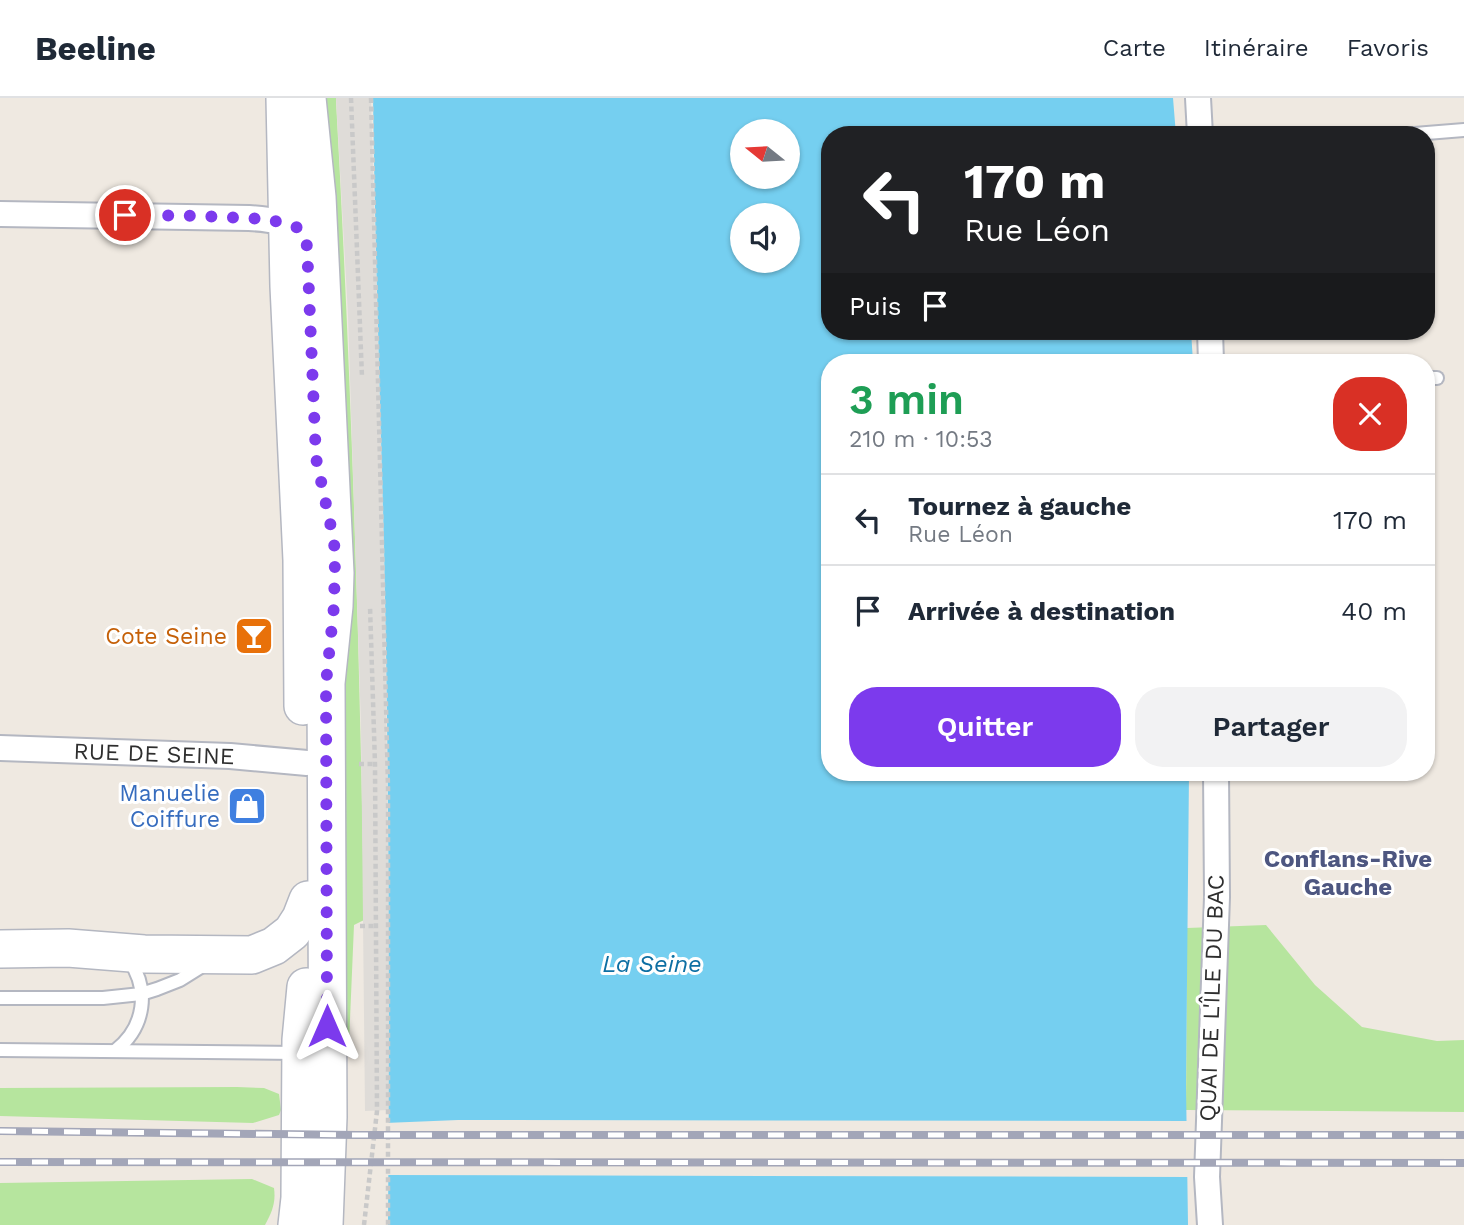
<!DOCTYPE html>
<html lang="fr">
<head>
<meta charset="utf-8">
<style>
  body { margin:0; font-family:"Work Sans",sans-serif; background:#f2f2f3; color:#1f2937; height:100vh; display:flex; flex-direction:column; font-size:26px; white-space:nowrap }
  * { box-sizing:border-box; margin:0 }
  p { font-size:23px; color:#747a83 }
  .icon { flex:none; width:38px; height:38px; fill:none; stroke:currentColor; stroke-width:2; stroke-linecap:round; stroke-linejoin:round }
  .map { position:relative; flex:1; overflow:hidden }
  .details { position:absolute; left:821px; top:256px; width:614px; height:427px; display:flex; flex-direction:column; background:#fff; border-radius:28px; box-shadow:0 2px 5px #0004 }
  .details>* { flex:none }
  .hud { position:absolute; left:821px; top:28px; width:614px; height:214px; border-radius:28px; box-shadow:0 2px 5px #0004; background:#202124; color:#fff; overflow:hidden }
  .needle { width:46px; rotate:288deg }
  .controls { position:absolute; left:730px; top:21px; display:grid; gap:14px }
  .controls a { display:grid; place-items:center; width:70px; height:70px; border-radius:50%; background:#fff; box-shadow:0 2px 5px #0004; font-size:35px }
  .pin { position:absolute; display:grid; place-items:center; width:60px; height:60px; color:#fff; margin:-30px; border:4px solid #fff; border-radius:50%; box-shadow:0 2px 7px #0007 }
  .me { position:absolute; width:77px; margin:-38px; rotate:0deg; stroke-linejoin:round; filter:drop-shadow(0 0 5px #0008) }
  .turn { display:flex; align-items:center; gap:24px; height:147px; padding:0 28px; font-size:32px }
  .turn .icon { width:91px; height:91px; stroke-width:2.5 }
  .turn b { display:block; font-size:49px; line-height:60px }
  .then { display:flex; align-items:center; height:66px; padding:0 28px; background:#0003; gap:14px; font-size:26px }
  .round { display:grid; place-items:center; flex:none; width:74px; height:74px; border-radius:28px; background:#f2f2f3 }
  .head { display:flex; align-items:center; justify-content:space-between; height:119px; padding:0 28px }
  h1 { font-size:42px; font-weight:600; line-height:52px; color:#1e9e55 }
  .action { display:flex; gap:14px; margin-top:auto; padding:14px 28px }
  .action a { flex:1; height:80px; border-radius:28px; background:#7c3aed; color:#fff; font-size:28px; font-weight:600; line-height:80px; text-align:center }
  .action a+a { background:#f2f2f3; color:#1f2937 }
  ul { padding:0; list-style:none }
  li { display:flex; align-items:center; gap:21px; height:91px; padding:0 28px; border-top:2px solid #e0e1e3 }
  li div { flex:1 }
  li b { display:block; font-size:26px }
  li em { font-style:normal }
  header { display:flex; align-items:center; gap:42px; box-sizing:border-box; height:98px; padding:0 35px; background:#fff; border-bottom:2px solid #e0e1e3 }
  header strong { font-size:33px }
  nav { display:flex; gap:38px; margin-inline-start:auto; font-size:24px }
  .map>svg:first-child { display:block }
  .green { fill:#b6e59e }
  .plaza { fill:#dfdcd8 }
  .water { fill:#75cff0; fill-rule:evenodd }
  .pier { fill:#efe9e1 }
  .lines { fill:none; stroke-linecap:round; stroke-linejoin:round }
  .lane-casing { stroke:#b4b7c1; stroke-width:16 }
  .street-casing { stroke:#b4b7c1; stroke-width:28 }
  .secondary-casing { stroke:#b4b7c1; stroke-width:40 }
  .path { stroke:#c9c9c9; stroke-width:4.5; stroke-dasharray:5 3.5; stroke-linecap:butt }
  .lane { stroke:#fff; stroke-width:12 }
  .street { stroke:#fff; stroke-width:24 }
  .secondary { stroke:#fff; stroke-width:37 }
  .rail-casing { stroke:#a3a6b8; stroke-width:8 }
  .rail { stroke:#fff; stroke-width:5; stroke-dasharray:16; stroke-linecap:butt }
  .route { stroke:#7c3aed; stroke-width:12; stroke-dasharray:0 21.6 }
  .labels { text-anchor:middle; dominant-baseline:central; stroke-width:6; stroke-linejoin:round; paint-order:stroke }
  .food-label { font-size:23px; fill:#c56008; stroke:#fff; text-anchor:end }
  .street-label { font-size:23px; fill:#2e2e2e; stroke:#fff }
  .shop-label { font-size:23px; fill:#366cbe; stroke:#fff; text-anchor:end }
  .neighbourhood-label { font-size:24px; font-weight:bold; fill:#4d5680; stroke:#fff }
  .water-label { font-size:24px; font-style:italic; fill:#0d6fa3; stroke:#fff }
</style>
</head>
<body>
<header>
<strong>Beeline</strong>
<nav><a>Carte</a><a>Itinéraire</a><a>Favoris</a></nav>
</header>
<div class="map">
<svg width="1464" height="1127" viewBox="0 0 1464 1127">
  <rect width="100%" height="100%" fill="#efe9e1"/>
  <g class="green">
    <path d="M 323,0 L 336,0 L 336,3 C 351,276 360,549 364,822 L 354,827 L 349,945 L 345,946 Z"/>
    <path d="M 1266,827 L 1315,887 L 1362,929 L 1437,943 L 1464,942 L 1464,1014 L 1186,1012 L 1187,830 Z"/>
    <path d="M 237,989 L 264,990 L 279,996 L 281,1012 L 279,1017 L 253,1025 L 0,1018 L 0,990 Z"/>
    <path d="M 252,1081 L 274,1090 C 276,1105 272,1114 265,1127 L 0,1127 L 0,1085 Z"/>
  </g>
  <path class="plaza" d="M 336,0 L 371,0 L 384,448 L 390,897 L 389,1012 L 365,1013 L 361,629 L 348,217 Z"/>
  <path class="water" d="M 373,0 L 1173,0 L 1176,37 L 830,37 L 830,233 L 1191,233 L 1193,264 L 830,264 L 830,674 L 1189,674 L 1186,987 L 1188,1127 L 388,1127 C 390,900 389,674 384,447 C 380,298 375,149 373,0 ZM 742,33 L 788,33 L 788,79 L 742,79 ZM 742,117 L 788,117 L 788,163 L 742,163 Z"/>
  <path class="pier" d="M 458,1022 L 1190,1023 L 1191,1079 L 385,1077 L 385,1025 Z"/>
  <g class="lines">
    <g class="lane-casing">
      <g id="lane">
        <path d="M 1402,37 L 1464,32"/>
        <path d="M 1426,280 L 1437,280"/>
        <path d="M 0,900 L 103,900 L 141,896 L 157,891 L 180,882 L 204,867"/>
        <path d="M 0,952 L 297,955"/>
        <path d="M 116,952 C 145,929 150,892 129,862"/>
      </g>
    </g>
    <g class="street-casing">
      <g id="street">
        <path d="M 1198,0 L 1200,37"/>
        <path d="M 0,116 L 249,120 C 266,121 285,123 299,131"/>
        <path d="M 1210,233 L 1211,264"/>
        <path d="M 0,650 L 230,658 L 307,665"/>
        <path d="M 1210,1127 L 1207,1079 L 1217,799 L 1216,674"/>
      </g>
    </g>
    <g class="secondary-casing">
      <g id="secondary">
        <path d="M 285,0 L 289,188 L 302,462 L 303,608"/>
        <path d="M 307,0 L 317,99 L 335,475 L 334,508 L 326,585 L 328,1019 L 324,1127"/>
        <path d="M 0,851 L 68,850 L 144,856 L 252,857 L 274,848 L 292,834 L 301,820 L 308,802"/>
        <path d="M 297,1127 L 300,1100 L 301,942 L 306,889"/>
      </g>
    </g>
    <g class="path">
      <path d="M 351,0 L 362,279"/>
      <path d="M 371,0 L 388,689 L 388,1127"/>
      <path d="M 359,666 L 375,666"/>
      <path d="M 360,828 L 376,828"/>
      <path d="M 364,1127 L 377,1013 L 375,666 L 370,508"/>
    </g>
    <use href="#lane" class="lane"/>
    <use href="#street" class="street"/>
    <use href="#secondary" class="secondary"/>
    <g class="rail-casing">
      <g id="rail">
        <path d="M 0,1033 L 356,1037 L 1464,1037"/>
        <path d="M 0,1064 L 1464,1065"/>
      </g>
    </g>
    <use href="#rail" class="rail"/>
  </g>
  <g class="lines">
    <path class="route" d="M 125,117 L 200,118 L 268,121 L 299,130 L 304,138 L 307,148 L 316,360 L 334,443 L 335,460 L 334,508 L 326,585 L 327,928"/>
  </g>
  <defs>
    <g id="bar-square" transform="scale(2.0125)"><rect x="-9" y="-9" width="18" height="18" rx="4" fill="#e8710a" stroke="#fff"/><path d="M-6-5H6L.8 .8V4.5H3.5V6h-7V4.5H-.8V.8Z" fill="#fff"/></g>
    <g id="shop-square" transform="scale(2.0125)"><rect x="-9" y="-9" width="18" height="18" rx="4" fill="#3f7fe0" stroke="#fff"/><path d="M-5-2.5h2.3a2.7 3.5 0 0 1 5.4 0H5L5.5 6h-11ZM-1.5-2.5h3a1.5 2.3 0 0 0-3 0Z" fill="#fff"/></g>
  </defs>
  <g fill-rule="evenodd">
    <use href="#bar-square" x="254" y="538"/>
    <use href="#shop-square" x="247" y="708"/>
  </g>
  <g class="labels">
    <g class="food-label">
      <text x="227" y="538">Cote Seine</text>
    </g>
    <g class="street-label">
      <text transform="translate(154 656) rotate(2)">RUE DE SEINE</text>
      <text transform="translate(1212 900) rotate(-88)">QUAI DE L'ÎLE DU BAC</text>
    </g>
    <g class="shop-label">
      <text x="220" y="695">Manuelie<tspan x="220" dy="26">Coiffure</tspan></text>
    </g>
    <g class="neighbourhood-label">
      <text x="1348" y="761">Conflans-Rive<tspan x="1348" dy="28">Gauche</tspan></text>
    </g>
    <g class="water-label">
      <text x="652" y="866">La Seine</text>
    </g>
  </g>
</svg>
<div class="controls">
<a><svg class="needle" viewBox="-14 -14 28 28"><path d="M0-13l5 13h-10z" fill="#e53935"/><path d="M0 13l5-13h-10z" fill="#747a83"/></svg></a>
<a><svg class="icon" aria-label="sound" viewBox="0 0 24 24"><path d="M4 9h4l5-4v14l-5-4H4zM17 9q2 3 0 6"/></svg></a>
</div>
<div class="pin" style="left:125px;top:117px;background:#d93025"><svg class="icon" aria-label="arrive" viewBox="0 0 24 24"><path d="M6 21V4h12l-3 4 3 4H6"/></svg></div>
<svg class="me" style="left:327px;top:928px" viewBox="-20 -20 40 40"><path d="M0-17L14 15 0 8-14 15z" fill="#7c3aed" stroke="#fff" stroke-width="4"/></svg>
<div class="hud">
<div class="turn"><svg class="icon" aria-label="left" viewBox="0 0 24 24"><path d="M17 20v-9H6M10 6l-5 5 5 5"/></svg><div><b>170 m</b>Rue Léon</div></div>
<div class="then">Puis<svg class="icon" aria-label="arrive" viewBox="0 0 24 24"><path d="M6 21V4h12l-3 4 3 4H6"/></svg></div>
</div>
<section class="details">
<div class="head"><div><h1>3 min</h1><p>210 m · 10:53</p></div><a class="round" style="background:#d93025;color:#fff"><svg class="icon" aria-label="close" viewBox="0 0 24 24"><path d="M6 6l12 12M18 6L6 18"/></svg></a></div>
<ul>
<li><svg class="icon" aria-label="left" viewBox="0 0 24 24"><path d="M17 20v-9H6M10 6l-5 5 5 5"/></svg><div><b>Tournez à gauche</b><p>Rue Léon</p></div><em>170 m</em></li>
<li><svg class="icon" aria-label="arrive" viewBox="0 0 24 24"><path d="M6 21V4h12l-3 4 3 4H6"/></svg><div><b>Arrivée à destination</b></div><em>40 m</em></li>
</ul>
<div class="action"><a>Quitter</a><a>Partager</a></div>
</section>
</div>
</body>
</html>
